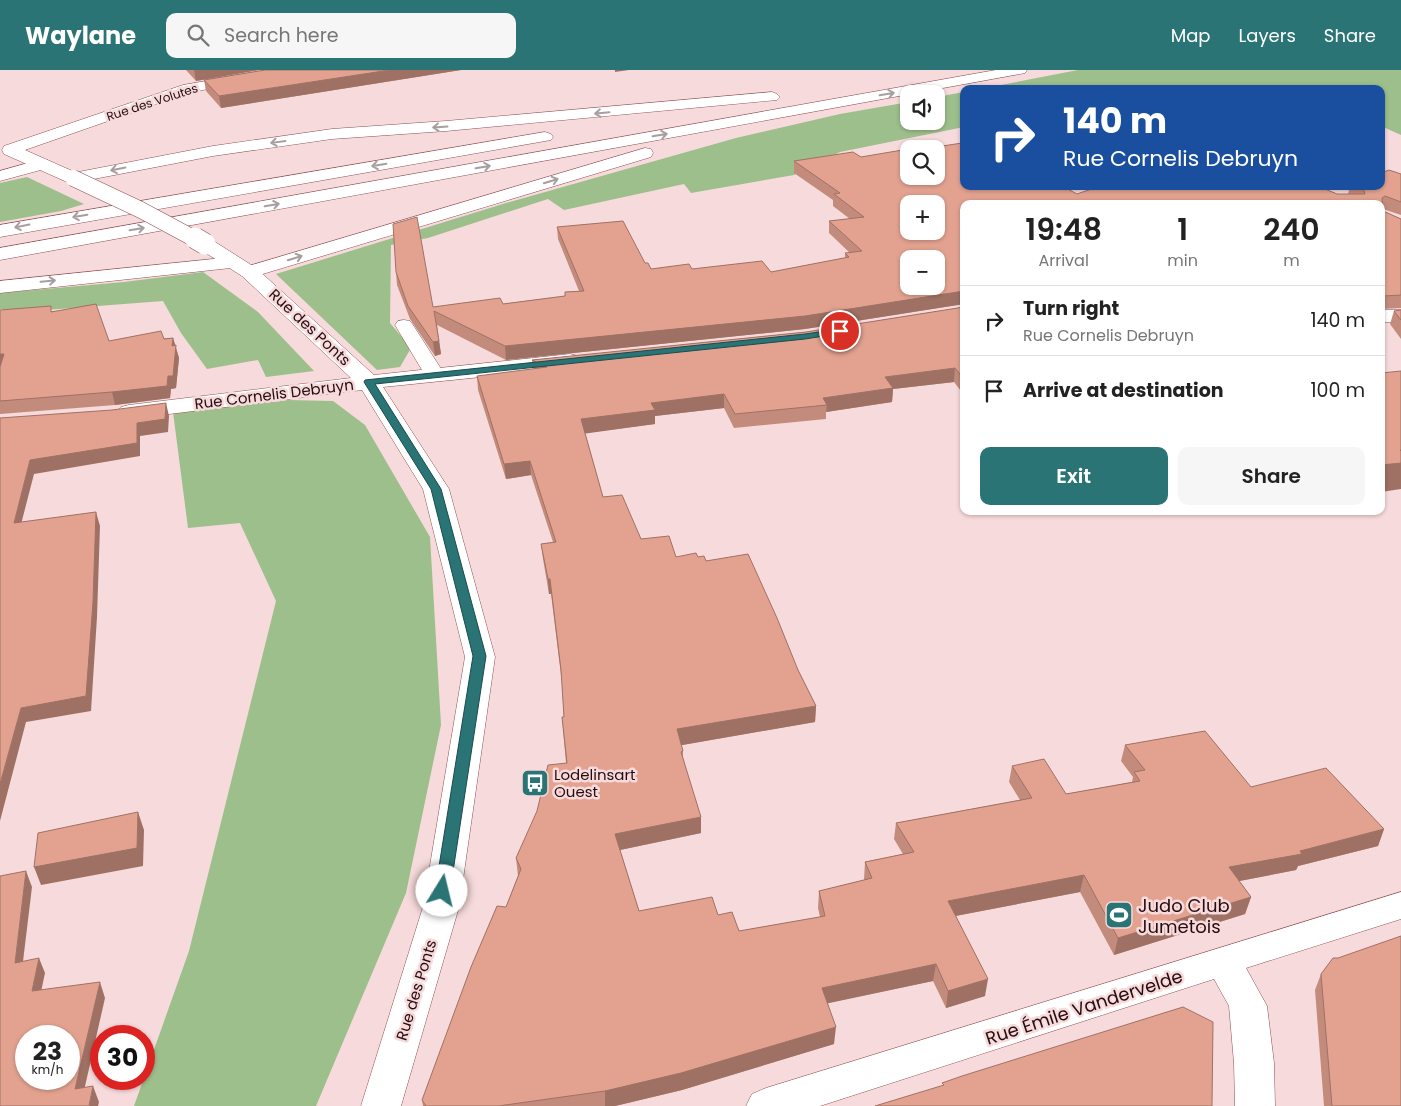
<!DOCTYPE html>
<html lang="en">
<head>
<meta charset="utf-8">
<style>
  body { margin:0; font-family:Poppins,sans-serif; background:#f6f6f6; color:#222; height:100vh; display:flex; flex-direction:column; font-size:19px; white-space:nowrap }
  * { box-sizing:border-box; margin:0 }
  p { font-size:16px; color:#767676 }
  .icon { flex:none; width:28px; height:28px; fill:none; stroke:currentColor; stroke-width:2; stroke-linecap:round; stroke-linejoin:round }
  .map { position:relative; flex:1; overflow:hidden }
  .side { position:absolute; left:960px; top:130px; width:425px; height:315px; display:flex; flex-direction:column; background:#fff; border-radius:10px; box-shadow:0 1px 4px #0004 }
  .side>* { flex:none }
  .top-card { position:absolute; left:960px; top:15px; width:425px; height:105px; border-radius:10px; box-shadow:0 1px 4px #0004; background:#1a4fa0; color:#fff; overflow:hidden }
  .fabs { position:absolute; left:900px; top:15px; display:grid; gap:10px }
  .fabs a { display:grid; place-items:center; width:45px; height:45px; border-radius:10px; background:#fff; box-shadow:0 1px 4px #0004; font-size:25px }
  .speed { position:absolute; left:15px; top:955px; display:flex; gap:10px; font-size:25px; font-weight:700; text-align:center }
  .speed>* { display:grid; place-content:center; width:65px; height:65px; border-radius:50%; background:#fff; box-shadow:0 1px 4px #0004; line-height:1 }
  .speed small { font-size:12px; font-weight:400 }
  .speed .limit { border:8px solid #d22; background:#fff; color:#111 }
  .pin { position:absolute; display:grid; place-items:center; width:42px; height:42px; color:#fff; margin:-21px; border:2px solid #fff; border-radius:50%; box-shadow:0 1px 5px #0007 }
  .me { position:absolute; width:55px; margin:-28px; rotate:9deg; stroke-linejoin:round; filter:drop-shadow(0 0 4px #0008) }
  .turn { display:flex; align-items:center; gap:18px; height:105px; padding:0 20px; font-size:22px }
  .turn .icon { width:65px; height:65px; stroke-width:2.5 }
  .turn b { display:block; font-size:35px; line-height:42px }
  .eta { display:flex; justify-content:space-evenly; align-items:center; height:85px; text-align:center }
  .eta b { font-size:30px; font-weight:600; line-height:35px }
  .button { display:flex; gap:10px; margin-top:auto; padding:10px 20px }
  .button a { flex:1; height:58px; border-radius:10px; background:#2a7475; color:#fff; font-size:20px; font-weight:600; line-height:58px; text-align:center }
  .button a+a { background:#f6f6f6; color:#222 }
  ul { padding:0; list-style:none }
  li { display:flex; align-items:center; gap:15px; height:70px; padding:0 20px; border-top:1px solid #e0e0e0 }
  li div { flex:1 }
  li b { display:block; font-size:19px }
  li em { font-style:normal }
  header { display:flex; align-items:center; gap:30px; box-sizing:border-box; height:70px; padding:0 25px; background:#2a7475; color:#fff }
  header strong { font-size:24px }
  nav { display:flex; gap:28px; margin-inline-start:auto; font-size:18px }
  .search { width:350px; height:45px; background:#f6f6f6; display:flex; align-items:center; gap:12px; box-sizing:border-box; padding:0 18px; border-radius:10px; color:#767676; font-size:19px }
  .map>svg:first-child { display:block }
  .green { fill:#9dbf8c }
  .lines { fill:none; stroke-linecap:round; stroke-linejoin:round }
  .service-casing { stroke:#8e5055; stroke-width:1 }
  .minor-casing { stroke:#8e5055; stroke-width:1 }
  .trunk-casing { stroke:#8e5055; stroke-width:1 }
  .service { fill:#fff; fill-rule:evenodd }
  .minor { fill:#fff; fill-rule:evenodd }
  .trunk { fill:#fff; fill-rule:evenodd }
  .minor-bridge-far1-casing { stroke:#8e5055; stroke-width:17; stroke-linecap:butt }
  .minor-bridge-casing { stroke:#8e5055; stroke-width:22; stroke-linecap:butt }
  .minor-bridge-far1 { stroke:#fff; stroke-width:16 }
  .minor-bridge { stroke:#fff; stroke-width:21 }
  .wall { fill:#c38b7c }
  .shaded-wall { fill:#9f7165 }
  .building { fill:#e3a290; stroke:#9f7165; fill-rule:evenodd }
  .oneway { stroke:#a89e9f }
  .route { fill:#2a7475; stroke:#1b4b4c }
  .labels { text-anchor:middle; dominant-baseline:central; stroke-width:5; stroke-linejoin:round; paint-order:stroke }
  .far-street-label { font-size:12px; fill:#250c0f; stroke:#f7dadb }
  .street-label { font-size:15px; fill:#250c0f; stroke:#f7dadb }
  .poi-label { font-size:15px; fill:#250c0f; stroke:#f7dadb; text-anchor:start }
  .near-poi-label { font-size:18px; fill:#250c0f; stroke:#f7dadb; text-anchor:start }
  .near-street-label { font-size:18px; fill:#250c0f; stroke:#f7dadb }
</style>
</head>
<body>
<header>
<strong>Waylane</strong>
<div class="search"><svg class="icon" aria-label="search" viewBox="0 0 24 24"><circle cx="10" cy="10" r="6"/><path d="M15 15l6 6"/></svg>Search here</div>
<nav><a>Map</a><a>Layers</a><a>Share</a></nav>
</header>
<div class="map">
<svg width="1401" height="1036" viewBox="0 0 1401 1036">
  <rect width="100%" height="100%" fill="#f7dadb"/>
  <g class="green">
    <path d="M 1078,0 L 1401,0 L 1401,65 L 1381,56 L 1381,19 L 980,19 Z"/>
    <path d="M 964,22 L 964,57 L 840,82 L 794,105 L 691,123 L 684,114 L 564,140 L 548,129 L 428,168 L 391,175 L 390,253 L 411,278 L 400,297 L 377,300 L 276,204 L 506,133 L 736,68 L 840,44 L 909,32 L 909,51 L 936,51 L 936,27 Z"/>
    <path d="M 27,107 L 84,134 L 61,141 L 0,152 L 0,113 Z"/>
    <path d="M 203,202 L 258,242 L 314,301 L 266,307 L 258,290 L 207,299 L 181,263 L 163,231 L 33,241 L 0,239 L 0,223 L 124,212 Z"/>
    <path d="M 288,330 L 333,331 L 365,355 L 430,467 L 441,655 L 406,823 L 316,1036 L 134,1036 L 189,881 L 276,531 L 240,453 L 188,458 L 173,342 Z"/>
  </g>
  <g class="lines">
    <g class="service-casing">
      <path id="service" d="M 404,250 L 410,251 L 413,255 L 445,305 L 442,309 L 435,311 L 428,309 L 425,305 L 395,255 L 398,251 Z"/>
    </g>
    <g class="minor-casing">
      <g id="minor">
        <path d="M 270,0 L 304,0 L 302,3 L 297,4 L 191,22 L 25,80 L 79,104 L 82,108 L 79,112 L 73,113 L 67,112 L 4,84 L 2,80 L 4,76 L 183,15 Z"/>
        <path d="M 205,168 L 212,170 L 256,198 L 374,305 L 570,284 L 578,286 L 581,291 L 578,296 L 570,298 L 383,317 L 449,419 L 495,587 L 459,837 L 401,1036 L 361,1036 L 423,837 L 465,587 L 423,419 L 362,320 L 129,349 L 121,347 L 117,342 L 121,337 L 129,335 L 351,308 L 242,206 L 198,178 L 196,174 L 198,170 Z"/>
        <rect x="1381" y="240" width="20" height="12"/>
        <path d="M 1401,822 L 1401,849 L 1246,898 L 1267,936 L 1274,993 L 1275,1036 L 1235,1036 L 1234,993 L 1229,936 L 1214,909 L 820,1036 L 746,1036 L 752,1024 L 766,1018 Z"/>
      </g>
    </g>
    <g class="trunk-casing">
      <g id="trunk">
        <path d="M 996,0 L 1027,0 L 1025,3 L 1020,4 L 0,190 L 0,178 Z"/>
        <path d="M 772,22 L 777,24 L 780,27 L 777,30 L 446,61 L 332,69 L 213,86 L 73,113 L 67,112 L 64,108 L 67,104 L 73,103 L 213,76 L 332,59 L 446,51 Z"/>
        <path d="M 545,62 L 551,64 L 553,67 L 551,70 L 0,167 L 0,155 Z"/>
        <path d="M 645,78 L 651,79 L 653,83 L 651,87 L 256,206 L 249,208 L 242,206 L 239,202 L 242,198 Z"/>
        <path d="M 42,89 L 48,90 L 50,94 L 48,98 L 0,111 L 0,101 Z"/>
        <path d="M 233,187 L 240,189 L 243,193 L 240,197 L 0,223 L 0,211 Z"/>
      </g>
    </g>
    <use href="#service" class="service"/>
    <use href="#minor" class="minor"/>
    <use href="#trunk" class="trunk"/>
    <g class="minor-bridge-far1-casing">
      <path id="minor-bridge-far1" d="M 73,108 L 141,140 L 197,170"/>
    </g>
    <g class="minor-bridge-casing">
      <path id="minor-bridge" d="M 195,168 L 205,174"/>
    </g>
    <use href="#minor-bridge-far1" class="minor-bridge-far1"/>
    <use href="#minor-bridge" class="minor-bridge"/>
  </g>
  <g class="wall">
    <path d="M 186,0 L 259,0 L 196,11 Z"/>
    <path d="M 265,0 L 461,0 L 221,38 L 206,21 L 204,10 Z"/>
    <path d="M 861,87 L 964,116 L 1077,124 L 1348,124 L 1350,116 L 1381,116 L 1401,104 L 1401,145 L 1383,139 L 1383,141 L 1401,149 L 1401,238 L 1381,239 L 1381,134 L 964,134 L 964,234 L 805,259 L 506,290 L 437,255 L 441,284 L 435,286 L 410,249 L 397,215 L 396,202 L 433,237 L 503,234 L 565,226 L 565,222 L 579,221 L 558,169 L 557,157 L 645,193 L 651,199 L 692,199 L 771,202 L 845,188 L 845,183 L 850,183 L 829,163 L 829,151 L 850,149 L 833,136 L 833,130 L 794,103 L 794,91 Z"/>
    <path d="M 964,237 L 964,325 L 954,312 L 893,319 L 892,332 L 826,342 L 826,349 L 734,358 L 724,338 L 655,346 L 655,354 L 585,363 L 603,427 L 641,469 L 676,487 L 698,487 L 706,491 L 798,600 L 816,636 L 815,652 L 681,675 L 683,681 L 683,687 L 701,763 L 620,780 L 639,841 L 718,845 L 739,861 L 820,847 L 818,838 L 819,821 L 864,810 L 865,792 L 903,784 L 894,769 L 896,753 L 1020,730 L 1009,712 L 1012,696 L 1066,724 L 1132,712 L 1133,707 L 1121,691 L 1125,675 L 1251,717 L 1384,759 L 1378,776 L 1298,796 L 1296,800 L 1239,811 L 1251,827 L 1245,844 L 1114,885 L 1080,822 L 955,846 L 985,926 L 946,938 L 933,911 L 827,933 L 834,974 L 682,1020 L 615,1036 L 423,1036 L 422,1030 L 506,837 L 518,806 L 516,788 L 566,693 L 562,647 L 564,647 L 562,613 L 551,524 L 549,524 L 543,489 L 541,474 L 553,472 L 531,405 L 506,409 L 478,320 L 477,306 L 533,299 L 532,290 L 806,262 Z"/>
    <path d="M 0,240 L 53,241 L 109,271 L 173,268 L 179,288 L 176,318 L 171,319 L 170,328 L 115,335 L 0,344 Z"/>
    <path d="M 1401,240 L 1401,269 L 1390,254 L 1394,241 Z"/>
    <path d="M 1338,888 L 1401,1036 L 1324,1036 L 1315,920 L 1321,904 Z"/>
  </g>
  <g class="shaded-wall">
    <path d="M 194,0 L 259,0 L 196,11 Z"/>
    <path d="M 390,0 L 461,0 L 221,38 L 219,26 Z"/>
    <path d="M 615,0 L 629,0 L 615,2 Z"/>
    <path d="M 964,221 L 964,234 L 805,259 L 506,290 L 505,276 Z"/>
    <path d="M 173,268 L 179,288 L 176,318 L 171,319 L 170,328 L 115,335 L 112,322 L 168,306 Z"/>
    <path d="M 439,271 L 441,284 L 435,286 L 433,272 Z"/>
    <path d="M 0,284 L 4,284 L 0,297 Z"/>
    <path d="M 955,298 L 954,312 L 893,319 L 892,332 L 826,342 L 827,335 L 823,328 L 885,307 Z"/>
    <path d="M 724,324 L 724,338 L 655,346 L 655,354 L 582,364 L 581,349 L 651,333 Z"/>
    <path d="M 166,333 L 169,346 L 168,362 L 140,366 L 140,386 L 34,404 L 18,466 L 14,453 L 30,390 L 137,353 Z"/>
    <path d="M 1401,380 L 1401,419 L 1381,422 L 1381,395 Z"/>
    <path d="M 530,391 L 531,405 L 506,409 L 504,394 Z"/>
    <path d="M 96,442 L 100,456 L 97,547 L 91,641 L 26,652 L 0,751 L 0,714 L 21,638 Z"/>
    <path d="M 548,509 L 550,509 L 551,524 L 549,524 Z"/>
    <path d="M 816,636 L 815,652 L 677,676 L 677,659 Z"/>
    <path d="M 138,742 L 144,760 L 143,796 L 41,815 L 34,797 Z"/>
    <path d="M 701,747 L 701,763 L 615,781 L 615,764 Z"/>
    <path d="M 1384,759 L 1378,776 L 1298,796 L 1296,800 L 1224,814 L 1229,797 L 1300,781 Z"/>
    <path d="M 26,801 L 32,817 L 21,908 L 15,893 Z"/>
    <path d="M 1084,805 L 1080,822 L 945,848 L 948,831 Z"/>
    <path d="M 1251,827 L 1245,844 L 1114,885 L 1118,868 Z"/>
    <path d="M 39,888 L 45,903 L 38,936 L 32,921 Z"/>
    <path d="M 936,894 L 933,911 L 820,935 L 822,918 Z"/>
    <path d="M 988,909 L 985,926 L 946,938 L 948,921 Z"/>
    <path d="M 100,912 L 105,928 L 81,1034 L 75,1019 Z"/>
    <path d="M 836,957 L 834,974 L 682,1020 L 615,1036 L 605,1036 L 605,1021 Z"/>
    <path d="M 93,1016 L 99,1032 L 98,1036 L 89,1036 Z"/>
  </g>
  <g class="building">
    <path d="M 265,0 L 390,0 L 219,26 L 204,10 Z"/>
    <path d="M 962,73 L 964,73 L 964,116 L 1062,116 L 1077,124 L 1100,116 L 1318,116 L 1337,124 L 1365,124 L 1363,117 L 1360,116 L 1381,116 L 1381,103 L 1389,100 L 1401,104 L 1401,132 L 1385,126 L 1382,128 L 1383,141 L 1401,149 L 1401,225 L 1383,226 L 1381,223 L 1381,134 L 964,134 L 964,221 L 805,246 L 505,276 L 434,241 L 439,271 L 433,272 L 408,236 L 396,202 L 393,154 L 417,147 L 433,237 L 500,228 L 503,234 L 565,226 L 565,222 L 584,221 L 557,157 L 623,151 L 645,193 L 648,193 L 651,199 L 689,194 L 692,199 L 762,191 L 771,202 L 849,187 L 845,183 L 862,181 L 829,151 L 864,147 L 834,124 L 840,123 L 794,91 L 853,82 L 861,87 L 932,75 L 936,77 ZM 909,79 L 936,79 L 936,106 L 909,106 ZM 909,134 L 936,134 L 936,161 L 909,161 ZM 909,189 L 936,189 L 936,216 L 909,216 Z"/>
    <path d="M 96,234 L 109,271 L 161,261 L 164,269 L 173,268 L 172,276 L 176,275 L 173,306 L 168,306 L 167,316 L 112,322 L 0,331 L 0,297 L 4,284 L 0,284 L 0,240 L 51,236 L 51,242 Z"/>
    <path d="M 964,237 L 964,309 L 955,298 L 885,307 L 893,318 L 823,328 L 827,335 L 735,344 L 724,324 L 651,333 L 655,340 L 581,349 L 603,427 L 622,425 L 641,469 L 669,466 L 676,487 L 696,483 L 698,487 L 704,486 L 706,491 L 748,484 L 777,548 L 798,600 L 816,636 L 677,659 L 683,681 L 681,682 L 701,747 L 615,764 L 639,841 L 712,827 L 718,845 L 732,842 L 739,861 L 825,846 L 819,821 L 872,808 L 865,792 L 914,782 L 896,753 L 1032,728 L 1012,696 L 1044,689 L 1066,724 L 1140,711 L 1134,702 L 1145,700 L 1125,675 L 1205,661 L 1251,717 L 1326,698 L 1384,759 L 1300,781 L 1302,784 L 1229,797 L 1251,827 L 1118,868 L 1084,805 L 948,831 L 988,909 L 948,921 L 936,894 L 822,918 L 836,957 L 681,1003 L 605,1021 L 498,1036 L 426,1036 L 422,1030 L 471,897 L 497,836 L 506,837 L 521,799 L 516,788 L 537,741 L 548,695 L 567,693 L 562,647 L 564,647 L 561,600 L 550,509 L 548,509 L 541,474 L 556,472 L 530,391 L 504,394 L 477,306 L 547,297 L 532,290 L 806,262 Z"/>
    <path d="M 1401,240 L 1401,250 L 1394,241 Z"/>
    <path d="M 1401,301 L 1401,380 L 1400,380 L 1401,381 L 1401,393 L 1381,395 L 1381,303 Z"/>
    <path d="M 166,333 L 165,349 L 137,353 L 137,373 L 30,390 L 14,453 L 96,442 L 93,532 L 86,626 L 21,638 L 0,714 L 0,348 L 112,340 Z"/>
    <path d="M 138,742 L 137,778 L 34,797 L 38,763 Z"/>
    <path d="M 26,801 L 15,893 L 39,888 L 32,921 L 100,912 L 75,1019 L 93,1016 L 89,1036 L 0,1036 L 0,806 ZM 26,966 L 69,966 L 69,1009 L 26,1009 Z"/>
    <path d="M 1401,866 L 1401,1036 L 1332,1036 L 1321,904 L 1333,888 L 1338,888 Z"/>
    <path d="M 1183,937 L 1213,952 L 1212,1036 L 875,1036 L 944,1015 L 942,1013 L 962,1006 Z"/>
  </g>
  <defs><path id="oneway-shaft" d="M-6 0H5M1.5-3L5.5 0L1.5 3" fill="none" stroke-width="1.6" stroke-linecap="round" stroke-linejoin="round" transform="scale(1.25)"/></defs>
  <g class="oneway">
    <use href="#oneway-shaft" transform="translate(887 24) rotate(-10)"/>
    <use href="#oneway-shaft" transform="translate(602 43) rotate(175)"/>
    <use href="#oneway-shaft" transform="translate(440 57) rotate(176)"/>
    <use href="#oneway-shaft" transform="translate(660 65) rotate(-10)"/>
    <use href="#oneway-shaft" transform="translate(278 72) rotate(172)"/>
    <use href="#oneway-shaft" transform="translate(379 95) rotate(170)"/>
    <use href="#oneway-shaft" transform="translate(483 97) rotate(-10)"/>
    <use href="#oneway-shaft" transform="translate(118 99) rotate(169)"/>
    <use href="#oneway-shaft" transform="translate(551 111) rotate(-17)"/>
    <use href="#oneway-shaft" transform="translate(272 135) rotate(-10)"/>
    <use href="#oneway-shaft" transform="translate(80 146) rotate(170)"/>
    <use href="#oneway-shaft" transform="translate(22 156) rotate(169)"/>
    <use href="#oneway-shaft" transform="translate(137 159) rotate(-10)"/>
    <use href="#oneway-shaft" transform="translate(295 188) rotate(-17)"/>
    <use href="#oneway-shaft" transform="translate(48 211) rotate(-5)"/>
  </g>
  <path class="route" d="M 840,259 L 845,261 L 843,263 L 805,269 L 375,314 L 441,419 L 486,586 L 450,821 L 448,825 L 442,826 L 437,825 L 435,821 L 473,586 L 431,419 L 364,312 L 365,310 L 805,264 Z"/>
  <defs>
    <g id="bus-square" transform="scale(1.4375)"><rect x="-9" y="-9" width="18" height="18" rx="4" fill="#2a7475" stroke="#f7dadb"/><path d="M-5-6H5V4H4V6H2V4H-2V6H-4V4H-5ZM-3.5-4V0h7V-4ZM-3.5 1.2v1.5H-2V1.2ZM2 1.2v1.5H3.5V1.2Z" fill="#fff"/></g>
    <g id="stadium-square" transform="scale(1.4375)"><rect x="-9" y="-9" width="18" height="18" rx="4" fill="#2a7475" stroke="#f7dadb"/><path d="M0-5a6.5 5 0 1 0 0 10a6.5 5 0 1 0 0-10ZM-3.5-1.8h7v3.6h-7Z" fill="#fff"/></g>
  </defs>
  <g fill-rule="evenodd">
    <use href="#bus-square" x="535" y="713"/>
    <use href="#stadium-square" x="1119" y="845"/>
  </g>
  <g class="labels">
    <g class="far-street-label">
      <text transform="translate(152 32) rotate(-18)">Rue des Volutes</text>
    </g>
    <g class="street-label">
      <text transform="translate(310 257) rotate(43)">Rue des Ponts</text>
      <text transform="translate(274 324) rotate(-7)">Rue Cornelis Debruyn</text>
      <text transform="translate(416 920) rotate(-73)">Rue des Ponts</text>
    </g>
    <g class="poi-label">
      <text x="554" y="704">Lodelinsart<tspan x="554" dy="17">Ouest</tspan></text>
    </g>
    <g class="near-poi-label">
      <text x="1138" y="835">Judo Club<tspan x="1138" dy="21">Jumetois</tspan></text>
    </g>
    <g class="near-street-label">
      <text transform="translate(1084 937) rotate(-18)">Rue Émile Vandervelde</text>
    </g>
  </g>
</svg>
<div class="fabs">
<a><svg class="icon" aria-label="sound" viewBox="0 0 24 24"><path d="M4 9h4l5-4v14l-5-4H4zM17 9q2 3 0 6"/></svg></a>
<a><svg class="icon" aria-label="search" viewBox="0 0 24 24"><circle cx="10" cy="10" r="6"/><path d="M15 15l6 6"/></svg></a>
<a>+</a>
<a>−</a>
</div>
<div class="speed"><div>23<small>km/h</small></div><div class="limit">30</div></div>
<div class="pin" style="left:840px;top:261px;background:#d93025"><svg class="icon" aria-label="arrive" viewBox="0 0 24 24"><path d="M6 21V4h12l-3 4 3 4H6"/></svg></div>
<svg class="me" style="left:442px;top:821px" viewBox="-20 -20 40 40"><circle r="19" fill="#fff"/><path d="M0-13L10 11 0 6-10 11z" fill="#2a7475"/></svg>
<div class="top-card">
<div class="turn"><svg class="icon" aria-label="right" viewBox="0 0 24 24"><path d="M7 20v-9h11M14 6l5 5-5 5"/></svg><div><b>140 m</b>Rue Cornelis Debruyn</div></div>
</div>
<section class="side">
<div class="eta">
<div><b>19:48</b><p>Arrival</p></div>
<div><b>1</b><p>min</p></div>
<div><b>240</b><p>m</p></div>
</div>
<ul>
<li><svg class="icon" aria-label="right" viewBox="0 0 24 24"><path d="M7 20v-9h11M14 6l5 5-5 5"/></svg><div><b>Turn right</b><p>Rue Cornelis Debruyn</p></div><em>140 m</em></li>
<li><svg class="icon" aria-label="arrive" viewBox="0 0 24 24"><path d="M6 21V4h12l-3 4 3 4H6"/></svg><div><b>Arrive at destination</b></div><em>100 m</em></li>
</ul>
<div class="button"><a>Exit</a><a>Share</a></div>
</section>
</div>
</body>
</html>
